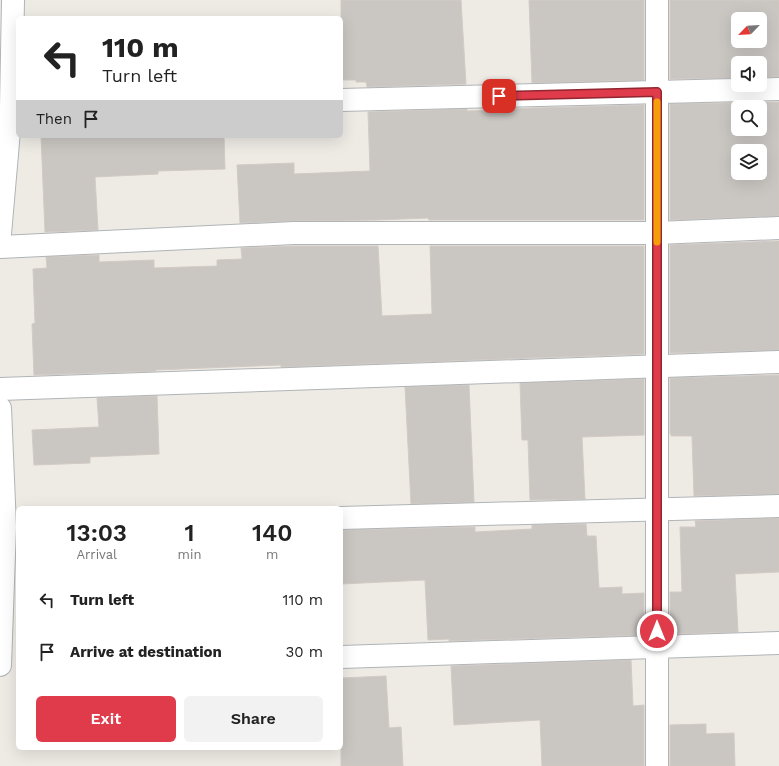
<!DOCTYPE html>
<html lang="en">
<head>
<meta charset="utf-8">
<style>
  body { margin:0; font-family:"Work Sans",sans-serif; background:#f2f2f2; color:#222; height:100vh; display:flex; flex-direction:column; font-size:15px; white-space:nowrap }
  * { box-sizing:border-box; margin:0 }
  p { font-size:13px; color:#767676 }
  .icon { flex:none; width:22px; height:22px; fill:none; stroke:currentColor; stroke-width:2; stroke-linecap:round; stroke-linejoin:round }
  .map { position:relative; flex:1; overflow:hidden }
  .details { position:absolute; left:16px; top:506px; width:327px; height:244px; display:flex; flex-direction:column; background:#fff; border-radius:6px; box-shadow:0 4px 16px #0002 }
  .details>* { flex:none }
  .banner { position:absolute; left:16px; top:16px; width:327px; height:122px; border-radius:6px; box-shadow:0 4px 16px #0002; background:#fff; color:#222; overflow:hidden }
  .needle { width:26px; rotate:245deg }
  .tools { position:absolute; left:731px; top:12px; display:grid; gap:8px }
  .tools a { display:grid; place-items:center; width:36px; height:36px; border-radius:6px; background:#fff; box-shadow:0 4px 16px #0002; font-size:20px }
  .pin { position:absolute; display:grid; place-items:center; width:34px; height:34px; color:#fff; margin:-17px; border-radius:8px; box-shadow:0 2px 6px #0006 }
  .me { position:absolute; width:44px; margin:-22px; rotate:0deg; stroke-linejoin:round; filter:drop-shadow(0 0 3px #0008) }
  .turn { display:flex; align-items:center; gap:14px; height:84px; padding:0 20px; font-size:18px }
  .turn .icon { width:52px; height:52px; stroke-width:2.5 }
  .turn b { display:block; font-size:28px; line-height:34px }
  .then { display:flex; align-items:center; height:38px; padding:0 20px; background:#0003; gap:8px; font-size:15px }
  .eta { display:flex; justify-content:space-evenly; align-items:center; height:68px; text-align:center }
  .eta b { font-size:24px; font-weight:600; line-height:28px }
  .action { display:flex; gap:8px; margin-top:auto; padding:8px 20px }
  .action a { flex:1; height:46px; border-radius:6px; background:#df3b4a; color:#fff; font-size:16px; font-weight:600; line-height:46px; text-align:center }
  .action a+a { background:#f2f2f2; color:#222 }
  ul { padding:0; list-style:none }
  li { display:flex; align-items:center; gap:12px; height:52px; padding:0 20px }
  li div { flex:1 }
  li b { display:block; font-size:15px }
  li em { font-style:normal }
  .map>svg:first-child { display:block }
  .building { fill:#cac6c2; stroke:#d3cbc4; fill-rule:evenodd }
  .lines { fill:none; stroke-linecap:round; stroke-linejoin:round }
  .minor-casing { stroke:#b0b4b7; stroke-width:24 }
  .minor { stroke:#fff; stroke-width:22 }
  .route-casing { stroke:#912630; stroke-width:10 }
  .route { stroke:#df3b4a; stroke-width:7 }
  .slow { stroke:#f59e0b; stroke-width:7 }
</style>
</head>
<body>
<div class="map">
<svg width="779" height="766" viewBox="0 0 779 766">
  <rect width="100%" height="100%" fill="#eeebe5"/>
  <g class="building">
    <path d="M 341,0 L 461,0 L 466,84 L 367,87 L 366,82 L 356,82 L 356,80 L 341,80 Z"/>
    <path d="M 529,0 L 644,0 L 644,80 L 532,83 Z"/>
    <path d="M 670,0 L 779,0 L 779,77 L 760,77 L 760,63 L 738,63 L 738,78 L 670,79 ZM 738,19 L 760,19 L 760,41 L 738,41 Z"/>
    <path d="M 779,102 L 779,216 L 670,220 L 670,104 ZM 738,107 L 760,107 L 760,129 L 738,129 ZM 738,151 L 760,151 L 760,173 L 738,173 Z"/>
    <path d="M 644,105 L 644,220 L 429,220 L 428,218 L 377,220 L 293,221 L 240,223 L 237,165 L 294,163 L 294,174 L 370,171 L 368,112 L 467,109 L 467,111 L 533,108 Z"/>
    <path d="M 41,136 L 224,136 L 225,169 L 158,171 L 158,174 L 95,177 L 98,230 L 45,232 Z"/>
    <path d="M 779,241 L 779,350 L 670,353 L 670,245 Z"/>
    <path d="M 294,246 L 378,246 L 382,316 L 432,314 L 430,246 L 644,246 L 644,354 L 281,367 L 281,365 L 156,370 L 156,371 L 34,375 L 32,324 L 35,323 L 33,269 L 47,268 L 46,257 L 99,255 L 99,262 L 154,260 L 154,268 L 217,266 L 217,260 L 242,259 L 241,248 Z"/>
    <path d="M 779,375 L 779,494 L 694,496 L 692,436 L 671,436 L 671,434 L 670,434 L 670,378 Z"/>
    <path d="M 644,379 L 644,435 L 582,437 L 585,499 L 530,500 L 528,440 L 522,440 L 520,383 Z"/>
    <path d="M 469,385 L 474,502 L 411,504 L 405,387 Z"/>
    <path d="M 157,396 L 159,454 L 90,457 L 90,463 L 34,465 L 32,430 L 99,427 L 97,398 Z"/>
    <path d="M 779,518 L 779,572 L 735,574 L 738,632 L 670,634 L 670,592 L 682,592 L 680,527 L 696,527 L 695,521 Z"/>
    <path d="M 586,524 L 587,536 L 596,536 L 599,588 L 622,587 L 622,594 L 644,593 L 644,635 L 449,641 L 449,639 L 428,640 L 425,580 L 342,584 L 341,530 L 475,527 L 475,532 L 532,529 L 532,525 Z"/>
    <path d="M 631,660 L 633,706 L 644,705 L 644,766 L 542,766 L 540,720 L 454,725 L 451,666 Z"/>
    <path d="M 386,676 L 389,728 L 401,727 L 403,766 L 341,766 L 341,678 Z"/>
    <path d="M 706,724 L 706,734 L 734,733 L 735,766 L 670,766 L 670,725 Z"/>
  </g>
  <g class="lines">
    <g class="minor-casing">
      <g id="minor">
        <path d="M 341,100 L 779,89"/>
        <path d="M 0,234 L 11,108 L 13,0"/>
        <path d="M 0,247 L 294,233 L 657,233 L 779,228"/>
        <path d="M 0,389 L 779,362"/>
        <path d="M 0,408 L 5,527 L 0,665"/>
        <path d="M 341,518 L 779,506"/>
        <path d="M 341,657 L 779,643"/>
        <path d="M 657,766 L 657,0"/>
      </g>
    </g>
    <use href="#minor" class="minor"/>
  </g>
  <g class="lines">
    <g class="route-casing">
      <path id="route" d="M 499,96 L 657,92 L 657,631"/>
    </g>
    <use href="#route" class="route"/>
    <path class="slow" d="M 657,102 L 657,242"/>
  </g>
</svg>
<div class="tools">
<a><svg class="needle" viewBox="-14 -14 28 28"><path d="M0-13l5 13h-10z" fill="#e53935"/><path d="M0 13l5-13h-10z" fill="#767676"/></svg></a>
<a><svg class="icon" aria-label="sound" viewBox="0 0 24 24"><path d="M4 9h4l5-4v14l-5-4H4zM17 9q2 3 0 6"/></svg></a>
<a><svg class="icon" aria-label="search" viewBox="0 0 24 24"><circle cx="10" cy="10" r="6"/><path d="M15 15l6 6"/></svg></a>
<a><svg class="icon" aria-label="layers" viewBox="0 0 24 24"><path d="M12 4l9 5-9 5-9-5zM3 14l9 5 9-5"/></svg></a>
</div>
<div class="pin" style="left:499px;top:96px;background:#d93025"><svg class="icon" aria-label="arrive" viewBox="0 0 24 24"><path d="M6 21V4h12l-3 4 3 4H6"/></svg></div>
<svg class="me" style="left:657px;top:631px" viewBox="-20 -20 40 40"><circle r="17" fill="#df3b4a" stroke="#fff" stroke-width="3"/><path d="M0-11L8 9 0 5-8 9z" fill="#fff"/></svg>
<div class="banner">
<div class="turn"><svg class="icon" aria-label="left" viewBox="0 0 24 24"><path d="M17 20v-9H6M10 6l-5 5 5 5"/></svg><div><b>110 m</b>Turn left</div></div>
<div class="then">Then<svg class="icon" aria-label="arrive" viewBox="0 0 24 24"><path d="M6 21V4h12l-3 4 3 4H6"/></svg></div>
</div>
<section class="details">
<div class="eta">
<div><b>13:03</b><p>Arrival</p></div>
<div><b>1</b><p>min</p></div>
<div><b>140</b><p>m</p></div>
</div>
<ul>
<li><svg class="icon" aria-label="left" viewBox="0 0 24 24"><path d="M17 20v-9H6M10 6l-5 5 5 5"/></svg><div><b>Turn left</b></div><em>110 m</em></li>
<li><svg class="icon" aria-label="arrive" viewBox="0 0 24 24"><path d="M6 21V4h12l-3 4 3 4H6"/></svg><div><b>Arrive at destination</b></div><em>30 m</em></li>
</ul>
<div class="action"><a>Exit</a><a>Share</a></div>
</section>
</div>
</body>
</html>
